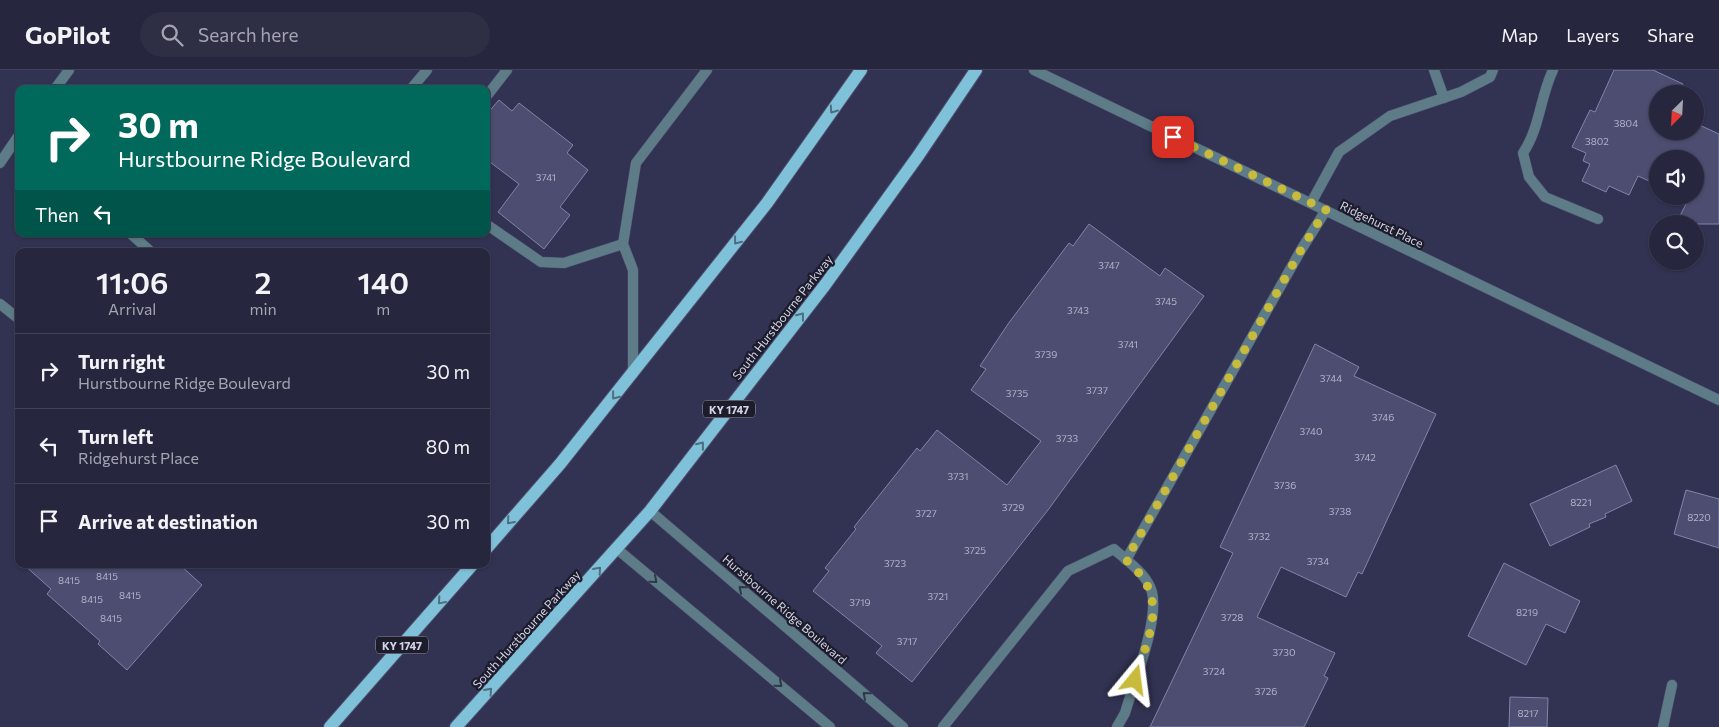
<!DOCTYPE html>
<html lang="en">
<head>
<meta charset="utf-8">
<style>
  body { margin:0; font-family:Commissioner,sans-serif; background:#2e2e45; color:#f1f3f6; height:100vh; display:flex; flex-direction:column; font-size:19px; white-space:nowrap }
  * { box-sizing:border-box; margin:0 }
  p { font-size:16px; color:#a4a5b0 }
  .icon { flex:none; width:28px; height:28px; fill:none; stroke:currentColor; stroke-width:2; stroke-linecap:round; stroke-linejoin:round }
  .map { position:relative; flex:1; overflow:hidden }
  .side { position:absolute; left:15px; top:178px; width:475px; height:320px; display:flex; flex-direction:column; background:#26263e; border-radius:10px; box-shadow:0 1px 4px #0004,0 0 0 1px #424358 }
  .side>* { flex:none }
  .guide { position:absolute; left:15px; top:15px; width:475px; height:152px; border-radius:10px; box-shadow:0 1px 4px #0004,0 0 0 1px #424358; background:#00695c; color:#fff; overflow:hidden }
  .needle { width:32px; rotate:204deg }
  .fabs { position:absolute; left:1649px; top:15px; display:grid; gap:10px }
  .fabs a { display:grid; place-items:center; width:55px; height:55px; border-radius:50%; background:#26263e; box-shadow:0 1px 4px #0004,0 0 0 1px #424358; font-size:25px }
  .pin { position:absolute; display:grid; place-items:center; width:42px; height:42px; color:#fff; margin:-21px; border-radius:10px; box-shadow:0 2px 8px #0006 }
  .me { position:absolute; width:55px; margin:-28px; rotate:16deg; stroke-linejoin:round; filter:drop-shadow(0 0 4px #0008) }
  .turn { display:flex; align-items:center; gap:18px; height:105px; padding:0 20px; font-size:22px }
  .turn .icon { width:65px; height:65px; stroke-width:2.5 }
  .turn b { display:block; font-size:35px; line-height:42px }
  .then { display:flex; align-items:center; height:48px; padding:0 20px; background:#0003; gap:10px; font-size:19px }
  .eta { display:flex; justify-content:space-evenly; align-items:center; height:85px; text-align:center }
  .eta b { font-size:30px; font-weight:600; line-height:35px }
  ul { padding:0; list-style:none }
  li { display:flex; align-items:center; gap:15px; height:75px; padding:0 20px; border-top:1px solid #424358 }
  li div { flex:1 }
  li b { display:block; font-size:19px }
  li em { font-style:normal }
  header { display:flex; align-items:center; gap:30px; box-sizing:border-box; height:70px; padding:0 25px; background:#26263e; border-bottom:1px solid #424358 }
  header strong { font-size:24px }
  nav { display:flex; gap:28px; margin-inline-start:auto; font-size:18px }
  .search { width:350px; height:45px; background:#2e2e45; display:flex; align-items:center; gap:12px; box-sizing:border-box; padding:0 18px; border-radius:28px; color:#a4a5b0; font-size:19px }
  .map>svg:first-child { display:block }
  .building { fill:#4d4d71; stroke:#8384ab }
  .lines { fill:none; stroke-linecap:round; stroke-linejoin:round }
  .service-casing { stroke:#4f4f6e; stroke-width:11 }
  .minor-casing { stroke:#4f4f6e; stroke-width:11 }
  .primary-casing { stroke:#4f4f6e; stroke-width:14 }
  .service { stroke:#5d7c88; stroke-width:10 }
  .minor { stroke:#5d7c88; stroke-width:10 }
  .primary { stroke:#7fc1d9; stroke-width:12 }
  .oneway { stroke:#4e6e82 }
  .oneway2 { stroke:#303947 }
  .route { stroke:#c8bb3b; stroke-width:9; stroke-dasharray:0 16.2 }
  .labels { text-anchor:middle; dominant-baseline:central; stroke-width:4.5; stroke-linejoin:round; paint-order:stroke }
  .number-label { font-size:10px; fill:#b2b2cb }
  .shield { fill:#1c1c2b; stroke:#9c9db0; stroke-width:1 }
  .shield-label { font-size:11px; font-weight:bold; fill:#d3d4e9 }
  .street-label { font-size:12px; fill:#d3d4e9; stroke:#1c1c2b }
</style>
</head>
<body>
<header>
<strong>GoPilot</strong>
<div class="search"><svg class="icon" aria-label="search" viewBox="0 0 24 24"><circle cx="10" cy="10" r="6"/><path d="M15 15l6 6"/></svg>Search here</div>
<nav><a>Map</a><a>Layers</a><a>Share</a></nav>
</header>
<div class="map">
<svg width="1719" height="657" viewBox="0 0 1719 657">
  <rect width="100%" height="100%" fill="#323253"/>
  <g class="building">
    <path d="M 1614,0 L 1653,0 L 1683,14 L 1678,24 L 1658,24 L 1658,61 L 1695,61 L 1695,53 L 1719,64 L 1719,154 L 1676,154 L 1688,130 L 1680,126 L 1695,126 L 1695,89 L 1658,89 L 1658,115 L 1638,106 L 1629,125 L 1609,116 L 1606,122 L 1582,111 L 1590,94 L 1583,91 L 1586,83 L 1572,77 L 1590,40 L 1595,42 Z"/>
    <path d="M 499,30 L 512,41 L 519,33 L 573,75 L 567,83 L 588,100 L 560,137 L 570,145 L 544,179 L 498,142 L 519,114 L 486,89 L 486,45 Z"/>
    <path d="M 1089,154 L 1160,206 L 1165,198 L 1204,226 L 1048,440 L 912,612 L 876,583 L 882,576 L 813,521 L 829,501 L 825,498 L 856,459 L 854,457 L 917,378 L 920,381 L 937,360 L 1007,415 L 1041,371 L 971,320 L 986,299 L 980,296 L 1008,254 L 1069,173 L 1073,176 Z"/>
    <path d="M 1315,274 L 1359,297 L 1354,306 L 1436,344 L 1362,504 L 1358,502 L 1346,527 L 1281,497 L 1257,547 L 1335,583 L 1324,606 L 1328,608 L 1304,657 L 1150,657 L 1233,483 L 1220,477 Z"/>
    <path d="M 1616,395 L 1632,431 L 1605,444 L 1606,447 L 1589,454 L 1590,457 L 1550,476 L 1530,434 Z"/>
    <path d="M 1686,420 L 1719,429 L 1719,478 L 1674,464 Z"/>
    <path d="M 1504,493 L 1580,531 L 1565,563 L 1546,554 L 1526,595 L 1468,566 Z"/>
    <path d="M 23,494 L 179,494 L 202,515 L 127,600 L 98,574 L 100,571 L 47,524 L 51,519 Z"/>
    <path d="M 1510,627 L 1548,628 L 1547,657 L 1509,657 Z"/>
  </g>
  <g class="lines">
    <g class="service-casing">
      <g id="service">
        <path d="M 1434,0 L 1444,28"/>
        <path d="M 411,19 L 427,0"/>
        <path d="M 486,27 L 507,0"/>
        <path d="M 1311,133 L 1339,82 L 1390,46 L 1461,22 L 1490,7 L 1493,0"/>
        <path d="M 486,154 L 541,192 L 564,193 L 623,174 L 633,200 L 633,304"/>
        <path d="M 623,174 L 636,93 L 707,0"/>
      </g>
    </g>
    <g class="minor-casing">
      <g id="minor">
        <path d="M 1034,0 L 1719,330"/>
        <path d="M 1553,0 C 1540,27 1540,58 1523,83 L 1529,107 L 1545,127 L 1598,149"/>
        <path d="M 55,19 L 69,0"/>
        <path d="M 0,93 L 19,65"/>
        <path d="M 131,164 L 150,181"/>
        <path d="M 0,234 L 19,249"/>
        <path d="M 650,441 L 903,657"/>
        <path d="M 617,479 L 830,657"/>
        <path d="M 1126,490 L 1301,180 L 1326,140"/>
        <path d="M 943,657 L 1068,501 L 1114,479 C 1127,491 1147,504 1152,522 C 1159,552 1134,612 1125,643 L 1117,657"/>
        <path d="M 1663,657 L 1672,615"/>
      </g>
    </g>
    <g class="primary-casing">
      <g id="primary">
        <path d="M 486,479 L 560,394 L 767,133 L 861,0"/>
        <path d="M 330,657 L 473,494"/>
        <path d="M 456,657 L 650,441 L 825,215 L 918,86 L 976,0"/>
      </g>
    </g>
    <use href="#service" class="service"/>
    <use href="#minor" class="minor"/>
    <use href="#primary" class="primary"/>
  </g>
  <defs><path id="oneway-chevron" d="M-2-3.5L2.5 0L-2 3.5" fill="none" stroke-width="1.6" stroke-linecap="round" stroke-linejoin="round" transform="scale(1.25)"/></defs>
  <g class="oneway">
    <use href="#oneway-chevron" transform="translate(833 40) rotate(125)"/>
    <use href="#oneway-chevron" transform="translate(737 171) rotate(128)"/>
    <use href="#oneway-chevron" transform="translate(801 246) rotate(-52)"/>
    <use href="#oneway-chevron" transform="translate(615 326) rotate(129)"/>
    <use href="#oneway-chevron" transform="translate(701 375) rotate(-52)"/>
    <use href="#oneway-chevron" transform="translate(510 451) rotate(131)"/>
    <use href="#oneway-chevron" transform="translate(598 500) rotate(-49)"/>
    <use href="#oneway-chevron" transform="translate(441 531) rotate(131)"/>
    <use href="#oneway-chevron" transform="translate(489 621) rotate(-48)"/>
  </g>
  <g class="oneway2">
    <use href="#oneway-chevron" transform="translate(654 510) rotate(40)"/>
    <use href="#oneway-chevron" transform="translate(742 519) rotate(-139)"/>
    <use href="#oneway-chevron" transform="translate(779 614) rotate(40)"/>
    <use href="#oneway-chevron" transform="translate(866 625) rotate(-139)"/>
  </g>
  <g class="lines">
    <path class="route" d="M 1135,610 C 1149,563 1171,528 1126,490 L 1301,180 L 1326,140 L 1173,67"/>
  </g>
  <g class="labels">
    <g class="number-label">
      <text x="1626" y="53">3804</text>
      <text x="1597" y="71">3802</text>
      <text x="546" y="107">3741</text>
      <text x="1109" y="195">3747</text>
      <text x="1166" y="231">3745</text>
      <text x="1078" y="240">3743</text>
      <text x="1128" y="274">3741</text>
      <text x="1046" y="284">3739</text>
      <text x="1331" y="308">3744</text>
      <text x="1097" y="320">3737</text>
      <text x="1017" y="323">3735</text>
      <text x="1383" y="347">3746</text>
      <text x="1311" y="361">3740</text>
      <text x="1067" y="368">3733</text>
      <text x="1365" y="387">3742</text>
      <text x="958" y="406">3731</text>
      <text x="1285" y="415">3736</text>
      <text x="1581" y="432">8221</text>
      <text x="1013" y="437">3729</text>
      <text x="1340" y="441">3738</text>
      <text x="926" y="443">3727</text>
      <text x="1699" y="447">8220</text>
      <text x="1259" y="466">3732</text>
      <text x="975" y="480">3725</text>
      <text x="1318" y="491">3734</text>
      <text x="895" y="493">3723</text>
      <text x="107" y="506">8415</text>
      <text x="69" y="510">8415</text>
      <text x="130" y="525">8415</text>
      <text x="938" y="526">3721</text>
      <text x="92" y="529">8415</text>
      <text x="860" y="532">3719</text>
      <text x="1527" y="542">8219</text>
      <text x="1232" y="547">3728</text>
      <text x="111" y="548">8415</text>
      <text x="907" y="571">3717</text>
      <text x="1284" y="582">3730</text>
      <text x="1214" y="601">3724</text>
      <text x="1266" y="621">3726</text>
      <text x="1528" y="643">8217</text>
    </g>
    <g class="shield">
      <rect x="703" y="330.5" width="52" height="17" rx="4"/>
      <rect x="376" y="566.5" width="52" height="17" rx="4"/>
    </g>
    <g class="shield-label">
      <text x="729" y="339">KY 1747</text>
      <text x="402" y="575">KY 1747</text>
    </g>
    <g class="street-label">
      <text transform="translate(1382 154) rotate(26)">Ridgehurst Place</text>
      <text transform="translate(782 247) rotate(-52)">South Hurstbourne Parkway</text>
      <text transform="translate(785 539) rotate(41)">Hurstbourne Ridge Boulevard</text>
      <text transform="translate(526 559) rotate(-48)">South Hurstbourne Parkway</text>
    </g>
  </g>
</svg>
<div class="fabs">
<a><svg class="needle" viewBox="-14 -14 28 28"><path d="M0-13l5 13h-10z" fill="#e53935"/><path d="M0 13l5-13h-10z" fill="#a4a5b0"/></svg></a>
<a><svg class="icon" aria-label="sound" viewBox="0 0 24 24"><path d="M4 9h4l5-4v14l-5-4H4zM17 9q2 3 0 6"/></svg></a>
<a><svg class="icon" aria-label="search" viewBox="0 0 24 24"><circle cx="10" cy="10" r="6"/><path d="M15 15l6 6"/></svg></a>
</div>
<div class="pin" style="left:1173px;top:67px;background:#d93025"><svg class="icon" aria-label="arrive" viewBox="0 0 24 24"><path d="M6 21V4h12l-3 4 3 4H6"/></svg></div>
<svg class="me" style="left:1135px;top:610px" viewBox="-20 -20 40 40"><path d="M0-17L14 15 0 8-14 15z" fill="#c8bb3b" stroke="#fff" stroke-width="4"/></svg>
<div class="guide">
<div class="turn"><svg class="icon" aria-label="right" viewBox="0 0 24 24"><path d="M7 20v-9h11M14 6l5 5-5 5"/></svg><div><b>30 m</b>Hurstbourne Ridge Boulevard</div></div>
<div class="then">Then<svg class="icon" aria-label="left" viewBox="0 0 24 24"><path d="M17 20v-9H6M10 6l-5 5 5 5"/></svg></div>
</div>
<section class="side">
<div class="eta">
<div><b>11:06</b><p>Arrival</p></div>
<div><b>2</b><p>min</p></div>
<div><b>140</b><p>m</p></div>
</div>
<ul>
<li><svg class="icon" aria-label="right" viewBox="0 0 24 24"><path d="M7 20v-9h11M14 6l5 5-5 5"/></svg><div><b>Turn right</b><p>Hurstbourne Ridge Boulevard</p></div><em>30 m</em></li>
<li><svg class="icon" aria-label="left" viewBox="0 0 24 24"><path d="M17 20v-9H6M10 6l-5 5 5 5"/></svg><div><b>Turn left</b><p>Ridgehurst Place</p></div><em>80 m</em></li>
<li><svg class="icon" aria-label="arrive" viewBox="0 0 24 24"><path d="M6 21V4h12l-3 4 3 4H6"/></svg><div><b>Arrive at destination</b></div><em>30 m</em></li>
</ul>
</section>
</div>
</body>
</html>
